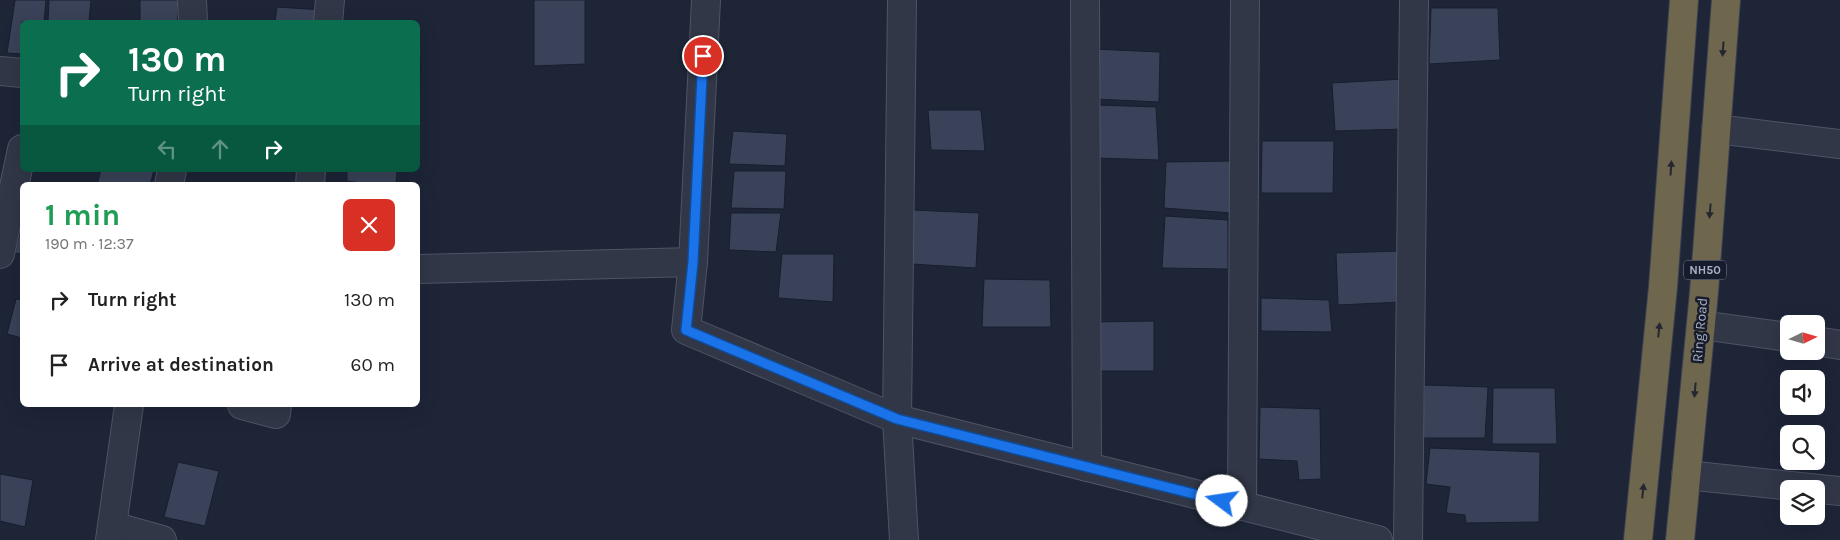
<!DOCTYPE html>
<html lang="en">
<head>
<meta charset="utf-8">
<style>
  body { margin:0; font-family:Karla,sans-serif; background:#f6f6f6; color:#222; height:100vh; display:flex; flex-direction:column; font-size:19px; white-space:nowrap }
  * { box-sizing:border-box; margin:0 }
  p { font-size:16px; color:#767676 }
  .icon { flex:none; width:28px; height:28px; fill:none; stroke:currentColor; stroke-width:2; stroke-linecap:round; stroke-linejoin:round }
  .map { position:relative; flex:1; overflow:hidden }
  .drawer { position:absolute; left:20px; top:182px; width:400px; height:225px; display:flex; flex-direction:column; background:#fff; border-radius:8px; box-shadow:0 5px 20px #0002 }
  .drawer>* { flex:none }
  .banner { position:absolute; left:20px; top:20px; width:400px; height:152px; border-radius:8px; box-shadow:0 5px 20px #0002; background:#0b6e4f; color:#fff; overflow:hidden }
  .needle { width:32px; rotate:85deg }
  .controls { position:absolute; left:1780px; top:315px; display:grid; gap:10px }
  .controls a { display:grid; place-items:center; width:45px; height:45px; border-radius:8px; background:#fff; box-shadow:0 5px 20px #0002; font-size:25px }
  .pin { position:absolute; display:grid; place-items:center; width:42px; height:42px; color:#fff; margin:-21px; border:2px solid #fff; border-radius:50%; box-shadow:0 1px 5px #0007 }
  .me { position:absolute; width:55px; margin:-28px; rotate:284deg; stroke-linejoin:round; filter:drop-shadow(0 0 4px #0008) }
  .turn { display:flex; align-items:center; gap:18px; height:105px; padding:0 25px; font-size:22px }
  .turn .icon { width:65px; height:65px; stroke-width:2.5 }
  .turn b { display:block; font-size:35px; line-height:42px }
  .lanes { display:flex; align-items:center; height:48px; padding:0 25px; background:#0003; justify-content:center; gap:25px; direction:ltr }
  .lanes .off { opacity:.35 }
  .round { display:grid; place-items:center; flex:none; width:52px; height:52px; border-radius:8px; background:#f6f6f6 }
  .overview { display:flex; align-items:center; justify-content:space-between; height:85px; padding:0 25px }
  h1 { font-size:30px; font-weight:700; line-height:38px; color:#1e9e55 }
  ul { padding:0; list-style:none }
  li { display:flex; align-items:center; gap:15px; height:65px; padding:0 25px }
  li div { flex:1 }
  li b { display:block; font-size:19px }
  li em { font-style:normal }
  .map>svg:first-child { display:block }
  .building { fill:#394258; stroke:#191e2e }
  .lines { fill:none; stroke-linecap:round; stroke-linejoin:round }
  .street-casing { stroke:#4e5466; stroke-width:30 }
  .highway-casing { stroke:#3c4152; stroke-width:30 }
  .street { stroke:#313747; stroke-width:28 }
  .highway { stroke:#6e664d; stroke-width:28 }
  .oneway { fill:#242731 }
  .route-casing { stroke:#114b97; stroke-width:12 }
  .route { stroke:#1a73e8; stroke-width:9 }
  .labels { text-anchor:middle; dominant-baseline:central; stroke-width:5; stroke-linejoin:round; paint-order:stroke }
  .shield { fill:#171c2c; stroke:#7e8497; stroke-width:1 }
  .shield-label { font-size:12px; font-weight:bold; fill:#aab1c5 }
  .street-label { font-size:14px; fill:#aab1c5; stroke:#171c2c }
</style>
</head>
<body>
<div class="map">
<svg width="1840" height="540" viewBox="0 0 1840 540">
  <rect width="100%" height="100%" fill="#1d2537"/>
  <g class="building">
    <path d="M 15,0 L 46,0 L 44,22 L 22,22 L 22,54 L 7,53 Z"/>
    <path d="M 49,0 L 91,0 L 89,22 L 48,22 Z"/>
    <path d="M 140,0 L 179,0 L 177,22 L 140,22 Z"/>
    <path d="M 534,0 L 585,0 L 585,64 L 534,66 Z"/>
    <path d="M 277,7 L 323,10 L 322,22 L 275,22 Z"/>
    <path d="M 1431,8 L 1498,8 L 1500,60 L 1429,64 Z"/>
    <path d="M 418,48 L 421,48 L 420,91 L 418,91 Z"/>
    <path d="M 1094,49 L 1160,52 L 1159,102 L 1095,99 Z"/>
    <path d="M 1404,79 L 1404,129 L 1335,131 L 1332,83 Z"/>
    <path d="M 1097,105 L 1156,107 L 1159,160 L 1096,158 Z"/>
    <path d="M 928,110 L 981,110 L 985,151 L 931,150 Z"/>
    <path d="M 733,131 L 787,134 L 785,166 L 729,164 Z"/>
    <path d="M 1262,141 L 1334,141 L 1333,193 L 1261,193 Z"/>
    <path d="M 1234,161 L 1231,213 L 1164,208 L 1166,162 Z"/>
    <path d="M 101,170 L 154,170 L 150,185 L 97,185 Z"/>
    <path d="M 347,170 L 397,170 L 396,185 L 376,185 L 347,181 Z"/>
    <path d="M 734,171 L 786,171 L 784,209 L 731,208 Z"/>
    <path d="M 912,210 L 979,213 L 976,268 L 912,264 Z"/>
    <path d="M 731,213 L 781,213 L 776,252 L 729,250 Z"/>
    <path d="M 1165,216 L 1228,220 L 1228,269 L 1162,268 Z"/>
    <path d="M 22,223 L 22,254 L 15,253 Z"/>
    <path d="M 1399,251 L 1401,302 L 1338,305 L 1336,253 Z"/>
    <path d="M 782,254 L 834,254 L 833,302 L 778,298 Z"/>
    <path d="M 984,279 L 1050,280 L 1051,327 L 982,327 Z"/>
    <path d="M 1261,298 L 1329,300 L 1332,332 L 1261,331 Z"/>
    <path d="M 16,299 L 22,300 L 22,338 L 7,334 Z"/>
    <path d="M 1154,321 L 1154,371 L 1092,371 L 1094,322 Z"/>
    <path d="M 1424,385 L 1488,387 L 1485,438 L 1423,438 Z"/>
    <path d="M 1493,388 L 1555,388 L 1557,444 L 1492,444 Z"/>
    <path d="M 1260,407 L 1320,409 L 1321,479 L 1299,480 L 1297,461 L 1259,459 Z"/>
    <path d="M 1430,448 L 1540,452 L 1539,522 L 1466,523 L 1465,515 L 1446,513 L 1450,487 L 1426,484 Z"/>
    <path d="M 178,462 L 219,471 L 205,526 L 164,517 Z"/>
    <path d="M 0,474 L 33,480 L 25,527 L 0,521 Z"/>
  </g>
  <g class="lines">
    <g class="street-casing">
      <g id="street">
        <path d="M 192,0 L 193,22"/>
        <path d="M 902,0 L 897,419 L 904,540"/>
        <path d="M 1085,0 L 1087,467"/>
        <path d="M 328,22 L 330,0"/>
        <path d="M 0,71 L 22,73"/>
        <path d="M 1716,129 L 1840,144"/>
        <path d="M 169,185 L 172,170"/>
        <path d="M 310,185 L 311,170"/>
        <path d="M 0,254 L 22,149"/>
        <path d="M 693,262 L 706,0"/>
        <path d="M 418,269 L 693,262 L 686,330 L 897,419 L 1378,540"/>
        <path d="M 1701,325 L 1789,337"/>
        <path d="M 1816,341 L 1840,345"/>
        <path d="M 242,405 L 276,414 L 277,405"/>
        <path d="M 1686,475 L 1840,491"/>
        <path d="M 1242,506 L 1245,0"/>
        <path d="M 112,526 L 162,540"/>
        <path d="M 110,540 L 129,405"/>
        <path d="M 1408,540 L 1414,0"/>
      </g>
    </g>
    <g class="highway-casing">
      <g id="highway">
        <path d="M 1638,540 L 1663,287 L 1684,0"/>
        <path d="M 1680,540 L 1704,292 L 1726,0"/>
      </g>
    </g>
    <use href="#street" class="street"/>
    <use href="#highway" class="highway"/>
  </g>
  <defs><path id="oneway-solid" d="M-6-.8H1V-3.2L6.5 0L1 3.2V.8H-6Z" transform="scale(1.25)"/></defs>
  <g class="oneway">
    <use href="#oneway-solid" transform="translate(1723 49) rotate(94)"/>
    <use href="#oneway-solid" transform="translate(1671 168) rotate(-86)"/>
    <use href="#oneway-solid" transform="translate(1710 211) rotate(95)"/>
    <use href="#oneway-solid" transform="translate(1659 330) rotate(-84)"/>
    <use href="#oneway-solid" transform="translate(1695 390) rotate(95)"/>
    <use href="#oneway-solid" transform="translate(1643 491) rotate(-84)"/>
  </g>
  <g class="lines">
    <g class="route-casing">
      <path id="route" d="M 703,56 L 693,262 L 686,330 L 897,419 L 1222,501"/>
    </g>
    <use href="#route" class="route"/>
  </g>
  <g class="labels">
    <rect class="shield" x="1684" y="260.5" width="42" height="19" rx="4"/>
    <g class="shield-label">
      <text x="1705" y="270">NH50</text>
    </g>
    <g class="street-label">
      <text transform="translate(1700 330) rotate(-85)">Ring Road</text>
    </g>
  </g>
</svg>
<div class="controls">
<a><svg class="needle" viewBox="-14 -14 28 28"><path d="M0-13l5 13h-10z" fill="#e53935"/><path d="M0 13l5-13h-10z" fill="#767676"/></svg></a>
<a><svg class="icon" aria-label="sound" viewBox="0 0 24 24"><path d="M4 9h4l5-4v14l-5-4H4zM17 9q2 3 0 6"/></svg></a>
<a><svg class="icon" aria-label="search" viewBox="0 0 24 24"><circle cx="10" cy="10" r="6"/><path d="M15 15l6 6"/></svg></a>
<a><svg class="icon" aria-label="layers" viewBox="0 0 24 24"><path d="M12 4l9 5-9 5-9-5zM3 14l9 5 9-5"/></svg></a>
</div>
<div class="pin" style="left:703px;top:56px;background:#d93025"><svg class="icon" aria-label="arrive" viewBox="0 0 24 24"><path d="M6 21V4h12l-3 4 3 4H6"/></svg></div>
<svg class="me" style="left:1222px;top:501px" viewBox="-20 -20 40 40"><circle r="19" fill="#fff"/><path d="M0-13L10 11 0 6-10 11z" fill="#1a73e8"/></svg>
<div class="banner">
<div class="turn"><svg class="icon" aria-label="right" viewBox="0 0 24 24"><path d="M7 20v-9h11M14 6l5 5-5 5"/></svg><div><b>130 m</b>Turn right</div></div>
<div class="lanes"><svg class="icon off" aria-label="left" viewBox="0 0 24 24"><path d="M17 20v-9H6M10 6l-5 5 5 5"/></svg><svg class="icon off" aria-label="ahead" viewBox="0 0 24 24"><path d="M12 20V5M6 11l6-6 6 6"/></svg><svg class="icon" aria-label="right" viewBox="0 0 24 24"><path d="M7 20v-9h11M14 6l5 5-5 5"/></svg></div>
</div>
<section class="drawer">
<div class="overview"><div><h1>1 min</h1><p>190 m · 12:37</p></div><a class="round" style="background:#d93025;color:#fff"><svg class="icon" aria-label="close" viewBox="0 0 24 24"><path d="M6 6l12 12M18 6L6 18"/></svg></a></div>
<ul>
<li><svg class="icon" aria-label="right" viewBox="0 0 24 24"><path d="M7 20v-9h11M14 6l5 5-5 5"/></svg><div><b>Turn right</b></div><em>130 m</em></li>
<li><svg class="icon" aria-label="arrive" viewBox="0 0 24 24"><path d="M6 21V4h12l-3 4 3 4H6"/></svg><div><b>Arrive at destination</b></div><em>60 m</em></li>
</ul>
</section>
</div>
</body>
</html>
